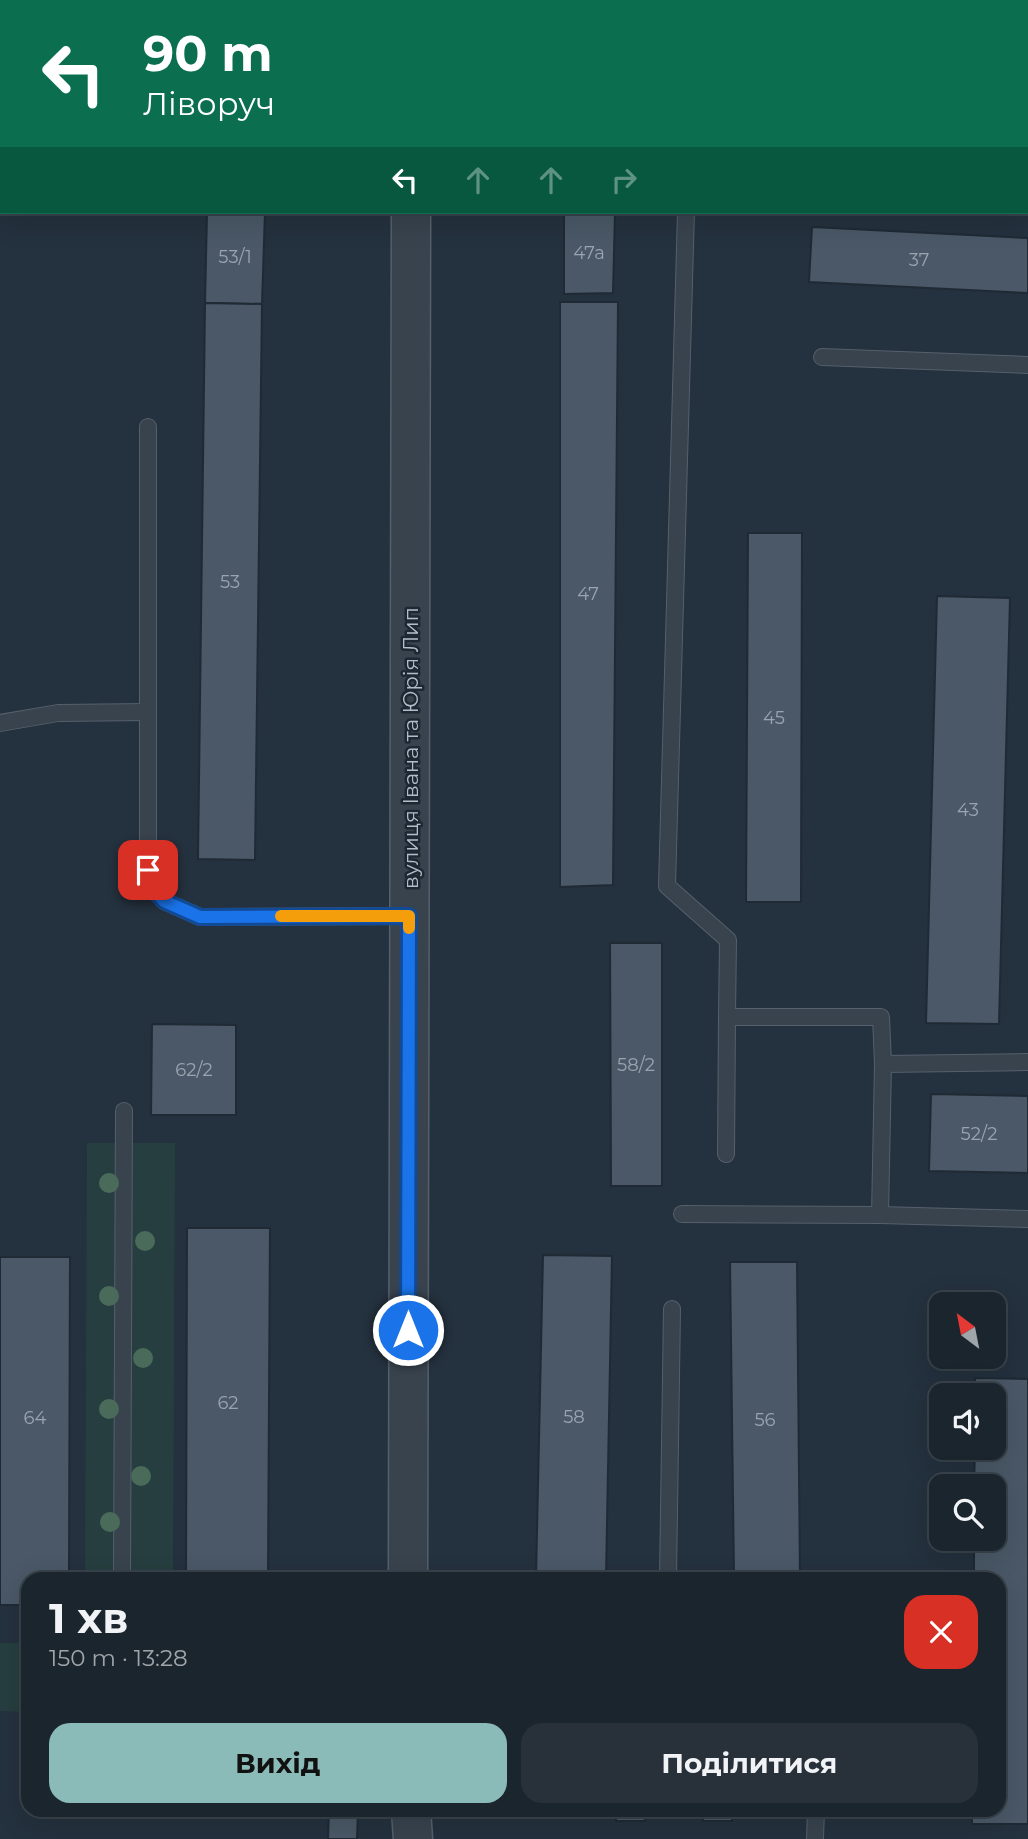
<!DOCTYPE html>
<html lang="uk">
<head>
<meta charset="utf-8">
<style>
  body { margin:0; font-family:Montserrat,sans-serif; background:#28313a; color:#f1f3f6; height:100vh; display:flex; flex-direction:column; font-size:26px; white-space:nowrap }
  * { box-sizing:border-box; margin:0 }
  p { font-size:23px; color:#a0a5aa }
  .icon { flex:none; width:38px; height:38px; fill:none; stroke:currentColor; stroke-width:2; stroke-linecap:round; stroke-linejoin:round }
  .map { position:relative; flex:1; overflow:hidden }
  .details { position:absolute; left:21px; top:1572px; width:985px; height:245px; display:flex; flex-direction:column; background:#1b252e; border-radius:21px; box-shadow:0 7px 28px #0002,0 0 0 2px #39424a }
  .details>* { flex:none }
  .top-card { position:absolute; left:0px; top:0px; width:1029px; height:214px; box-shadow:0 7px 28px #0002,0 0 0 2px #39424a; background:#0b6e4f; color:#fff; overflow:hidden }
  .needle { width:46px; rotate:328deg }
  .fabs { position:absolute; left:929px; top:1292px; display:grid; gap:14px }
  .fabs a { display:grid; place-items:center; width:77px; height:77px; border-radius:14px; background:#1b252e; box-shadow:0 7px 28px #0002,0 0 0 2px #39424a; font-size:35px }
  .pin { position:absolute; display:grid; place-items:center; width:60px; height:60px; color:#fff; margin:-30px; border-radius:14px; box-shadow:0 4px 10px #0006 }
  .me { position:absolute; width:77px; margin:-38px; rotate:0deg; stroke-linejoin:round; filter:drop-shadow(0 0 5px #0008) }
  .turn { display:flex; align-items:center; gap:24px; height:147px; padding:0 28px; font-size:32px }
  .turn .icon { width:91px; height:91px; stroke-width:2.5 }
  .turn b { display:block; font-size:49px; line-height:60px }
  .lanes { display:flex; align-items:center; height:66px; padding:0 28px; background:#0003; justify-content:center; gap:35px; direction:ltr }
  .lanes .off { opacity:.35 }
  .round { display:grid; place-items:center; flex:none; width:74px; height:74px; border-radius:21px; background:#28313a }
  .headline { display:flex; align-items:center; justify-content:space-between; height:119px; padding:0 28px }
  h1 { font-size:42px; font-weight:700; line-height:52px }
  .button { display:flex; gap:14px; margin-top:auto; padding:14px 28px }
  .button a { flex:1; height:80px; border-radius:21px; background:#8bbbb9; color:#111; font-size:28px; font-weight:700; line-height:80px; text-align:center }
  .button a+a { background:#28313a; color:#f1f3f6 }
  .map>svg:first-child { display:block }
  .green { fill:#263e3f }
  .building { fill:#4a5867; stroke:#1f2a35; stroke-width:2 }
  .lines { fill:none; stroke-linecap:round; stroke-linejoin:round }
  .service-casing { stroke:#56606c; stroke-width:18 }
  .tertiary-casing { stroke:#56606c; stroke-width:41 }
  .service { stroke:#38434e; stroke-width:16 }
  .tertiary { stroke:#38434e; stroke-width:38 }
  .tree { fill:#4a6b5a }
  .route-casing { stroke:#114b97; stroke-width:18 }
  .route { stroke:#1a73e8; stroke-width:12 }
  .slow { stroke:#f59e0b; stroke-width:12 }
  .labels { text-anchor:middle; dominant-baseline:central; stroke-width:5; stroke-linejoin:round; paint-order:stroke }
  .number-label { font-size:18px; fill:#99a4b0 }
  .street-label { font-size:21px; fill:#b3bdc9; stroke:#1d2833 }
</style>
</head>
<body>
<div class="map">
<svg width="1028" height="1839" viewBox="0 0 1028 1839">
  <rect width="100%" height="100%" fill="#24313e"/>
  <g class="green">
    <path d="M 87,1143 L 175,1143 L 173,1578 L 85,1578 Z"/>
    <path d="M 0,1643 L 28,1643 L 28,1712 L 0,1711 Z"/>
  </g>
  <g class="building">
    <path d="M 114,0 L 239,0 L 114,2 Z"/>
    <path d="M 602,0 L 622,0 L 660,2 L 602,2 Z"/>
    <path d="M 207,212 L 265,212 L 262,304 L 205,303 Z"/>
    <path d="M 564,212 L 615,212 L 613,293 L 564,294 Z"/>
    <path d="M 812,227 L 1028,238 L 1028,293 L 809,282 Z"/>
    <path d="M 560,302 L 618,302 L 613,885 L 560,887 Z"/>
    <path d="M 205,303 L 262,304 L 255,860 L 198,859 Z"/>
    <path d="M 748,533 L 802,533 L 801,902 L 746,902 Z"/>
    <path d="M 937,596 L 1010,598 L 999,1024 L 926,1023 Z"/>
    <path d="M 610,943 L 662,943 L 662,1186 L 611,1186 Z"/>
    <path d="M 152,1024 L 236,1025 L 236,1115 L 151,1115 Z"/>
    <path d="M 931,1094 L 1028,1096 L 1028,1173 L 929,1171 Z"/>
    <path d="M 187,1228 L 270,1228 L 268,1578 L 186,1578 Z"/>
    <path d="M 543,1255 L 612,1256 L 606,1578 L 536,1578 Z"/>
    <path d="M 0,1257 L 70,1257 L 69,1578 L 28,1578 L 28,1605 L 0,1605 Z"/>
    <path d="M 730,1262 L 797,1262 L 800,1578 L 734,1578 Z"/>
    <path d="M 975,1378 L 1028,1379 L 1028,1824 L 972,1824 L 972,1810 L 999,1810 L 999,1578 L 974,1578 L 974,1538 L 994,1538 L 994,1486 L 974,1486 L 975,1447 L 994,1447 L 994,1395 L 975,1395 Z"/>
    <path d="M 71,1810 L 102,1810 L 101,1816 L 71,1816 Z"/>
    <path d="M 159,1810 L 189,1810 L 189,1817 L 159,1816 Z"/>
    <path d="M 329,1810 L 358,1810 L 357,1839 L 328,1839 Z"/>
    <rect x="616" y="1810" width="29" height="11"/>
    <rect x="703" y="1810" width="29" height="11"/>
  </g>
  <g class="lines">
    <g class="service-casing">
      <g id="service">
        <path d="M 62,2 L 62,0"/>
        <path d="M 0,3 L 2,4"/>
        <path d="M 1027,160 L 1028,160"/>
        <path d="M 686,212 L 667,886 L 728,940 L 727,1017"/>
        <path d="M 822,357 L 1028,365"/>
        <path d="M 148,427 L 148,870 L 154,890 L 164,901 L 200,917 L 409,916"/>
        <path d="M 0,723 L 58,713 L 148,712"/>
        <path d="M 1028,1062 L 883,1064 L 880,1215 L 1028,1219"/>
        <path d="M 726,1154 L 727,1017 L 881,1017 L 883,1064"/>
        <path d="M 682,1214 L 880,1215"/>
        <path d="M 122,1578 L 124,1111"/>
        <path d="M 668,1578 L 672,1309"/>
        <path d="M 815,1839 L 816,1810"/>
      </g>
    </g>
    <g class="tertiary-casing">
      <g id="tertiary">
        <path d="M 411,2 L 411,0"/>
        <path d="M 408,1578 L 411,212"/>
        <path d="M 411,1810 L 413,1839"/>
      </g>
    </g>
    <use href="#service" class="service"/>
    <use href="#tertiary" class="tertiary"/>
  </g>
  <g class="tree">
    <circle cx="109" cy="1183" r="10"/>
    <circle cx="145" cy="1241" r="10"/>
    <circle cx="109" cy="1296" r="10"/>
    <circle cx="143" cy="1358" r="10"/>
    <circle cx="109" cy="1409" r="10"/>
    <circle cx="141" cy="1476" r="10"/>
    <circle cx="110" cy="1522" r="10"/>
  </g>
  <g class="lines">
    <g class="route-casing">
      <path id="route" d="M 148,870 L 154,890 L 164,901 L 200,917 L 409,916 L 408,1330"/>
    </g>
    <use href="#route" class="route"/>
    <path class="slow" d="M 281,916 L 409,916 L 409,928"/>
  </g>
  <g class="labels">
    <g class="number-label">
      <text x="589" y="253">47а</text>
      <text x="235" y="257">53/1</text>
      <text x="919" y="260">37</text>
      <text x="230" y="582">53</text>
      <text x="588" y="594">47</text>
      <text x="774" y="718">45</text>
      <text x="968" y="810">43</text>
      <text x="636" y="1065">58/2</text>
      <text x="194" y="1070">62/2</text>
      <text x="979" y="1134">52/2</text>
      <text x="228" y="1403">62</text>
      <text x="574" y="1417">58</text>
      <text x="35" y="1418">64</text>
      <text x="765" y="1420">56</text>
    </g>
    <g class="street-label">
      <text transform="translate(410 748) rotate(-90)">вулиця Івана та Юрія Лип</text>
    </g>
  </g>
</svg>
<div class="fabs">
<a><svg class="needle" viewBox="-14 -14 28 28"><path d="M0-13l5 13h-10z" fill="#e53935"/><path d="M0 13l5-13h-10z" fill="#a0a5aa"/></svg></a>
<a><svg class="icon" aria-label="sound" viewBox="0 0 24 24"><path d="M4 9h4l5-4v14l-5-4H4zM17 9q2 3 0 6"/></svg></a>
<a><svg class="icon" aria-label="search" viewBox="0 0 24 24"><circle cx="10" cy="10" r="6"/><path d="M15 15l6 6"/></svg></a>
</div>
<div class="pin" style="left:148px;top:870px;background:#d93025"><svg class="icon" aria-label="arrive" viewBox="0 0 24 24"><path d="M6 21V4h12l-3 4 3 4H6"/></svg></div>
<svg class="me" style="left:408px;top:1330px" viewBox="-20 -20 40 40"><circle r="17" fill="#1a73e8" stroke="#fff" stroke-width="3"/><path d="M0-11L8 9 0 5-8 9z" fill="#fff"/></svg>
<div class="top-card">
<div class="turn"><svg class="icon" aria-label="left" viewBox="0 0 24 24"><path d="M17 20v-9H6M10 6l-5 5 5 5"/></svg><div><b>90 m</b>Ліворуч</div></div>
<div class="lanes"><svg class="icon" aria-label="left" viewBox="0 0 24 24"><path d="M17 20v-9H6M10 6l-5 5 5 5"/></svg><svg class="icon off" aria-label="ahead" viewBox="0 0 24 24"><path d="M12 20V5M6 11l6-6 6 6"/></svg><svg class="icon off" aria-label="ahead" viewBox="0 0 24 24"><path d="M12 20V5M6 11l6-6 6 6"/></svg><svg class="icon off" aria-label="right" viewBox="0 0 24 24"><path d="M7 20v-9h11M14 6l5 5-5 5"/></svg></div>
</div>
<section class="details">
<div class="headline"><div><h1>1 хв</h1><p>150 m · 13:28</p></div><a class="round" style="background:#d93025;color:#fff"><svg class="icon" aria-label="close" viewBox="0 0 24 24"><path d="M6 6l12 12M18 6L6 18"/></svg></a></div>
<div class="button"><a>Вихід</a><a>Поділитися</a></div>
</section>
</div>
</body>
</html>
